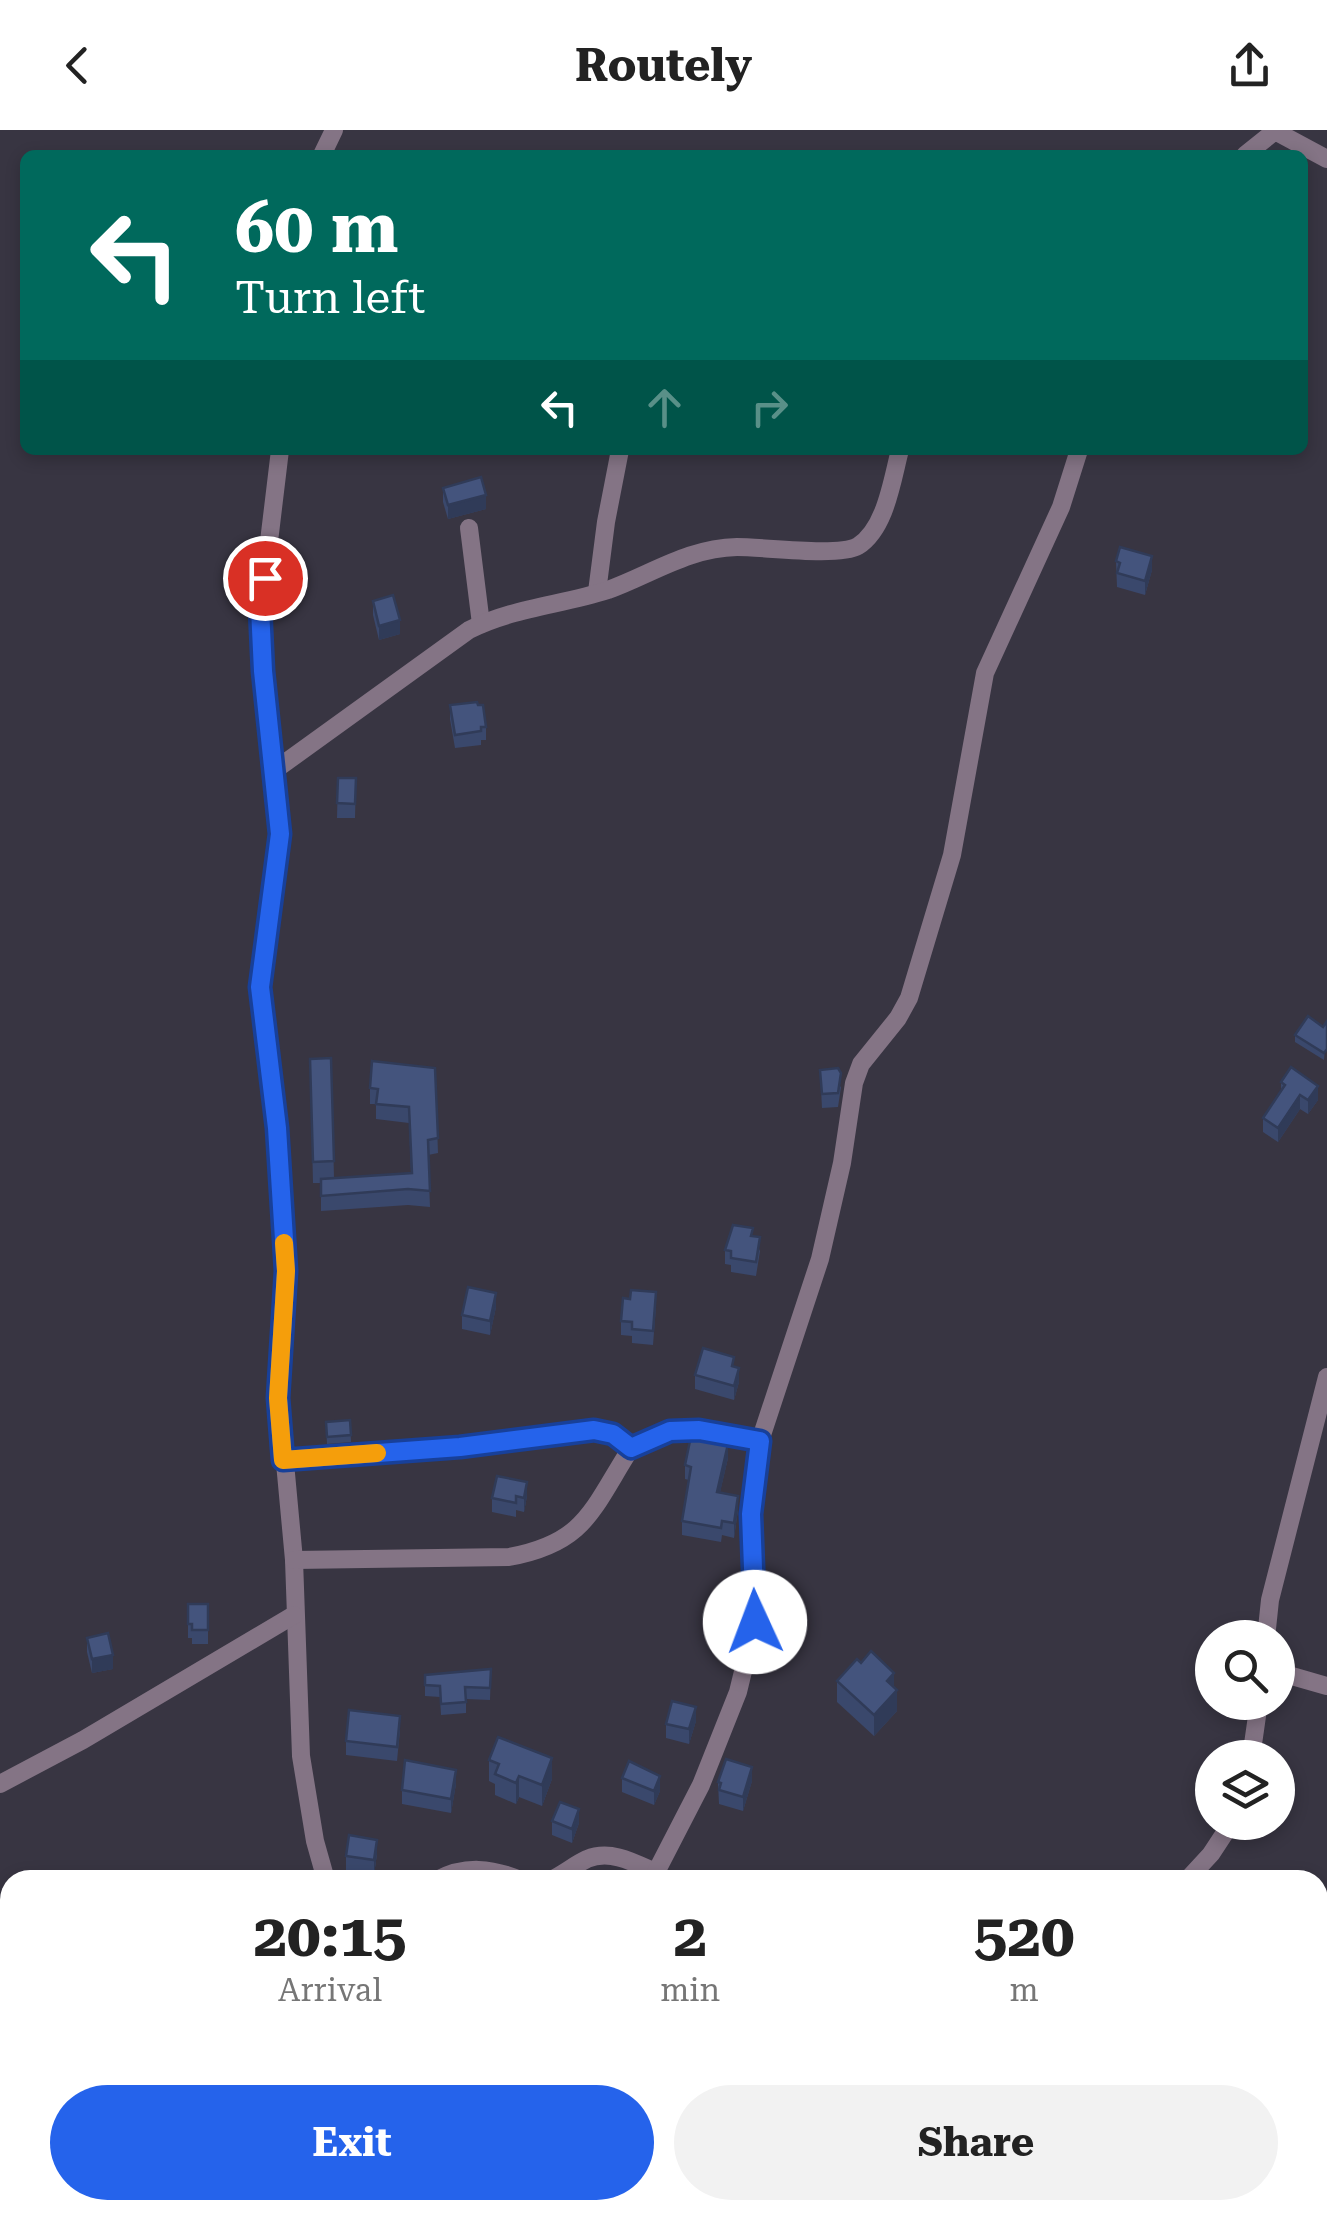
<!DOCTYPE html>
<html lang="en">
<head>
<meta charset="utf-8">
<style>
  body { margin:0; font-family:"Roboto Serif",serif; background:#f2f2f2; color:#222; height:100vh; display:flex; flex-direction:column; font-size:38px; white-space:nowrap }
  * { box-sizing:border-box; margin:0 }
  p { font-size:32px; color:#767676 }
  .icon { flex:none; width:55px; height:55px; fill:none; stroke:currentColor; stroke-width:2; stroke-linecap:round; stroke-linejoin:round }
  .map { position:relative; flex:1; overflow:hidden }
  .details { position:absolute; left:0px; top:1740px; width:1328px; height:350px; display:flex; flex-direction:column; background:#fff; border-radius:30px 30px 0 0; box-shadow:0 5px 15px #0003 }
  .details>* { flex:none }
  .top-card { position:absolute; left:20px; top:20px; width:1288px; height:305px; border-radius:15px; box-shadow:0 5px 15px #0003; background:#00695c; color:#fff; overflow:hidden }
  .tools { position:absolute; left:1195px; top:1490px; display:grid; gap:20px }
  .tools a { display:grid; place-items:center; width:100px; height:100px; border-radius:50%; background:#fff; box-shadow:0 5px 15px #0003; font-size:50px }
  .pin { position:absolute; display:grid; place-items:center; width:85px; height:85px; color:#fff; margin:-42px; border:5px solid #fff; border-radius:50%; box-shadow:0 2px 10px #0007 }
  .me { position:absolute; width:110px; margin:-55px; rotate:358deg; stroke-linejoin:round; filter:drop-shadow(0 0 8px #0008) }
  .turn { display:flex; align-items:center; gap:35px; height:210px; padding:0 50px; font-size:45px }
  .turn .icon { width:130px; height:130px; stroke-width:2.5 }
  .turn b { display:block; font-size:70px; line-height:85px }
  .lanes { display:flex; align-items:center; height:95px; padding:0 50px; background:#0003; justify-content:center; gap:50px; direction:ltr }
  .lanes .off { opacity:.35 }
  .eta { display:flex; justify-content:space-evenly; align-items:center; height:170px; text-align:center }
  .eta b { font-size:60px; font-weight:700; line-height:70px }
  .cta { display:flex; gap:20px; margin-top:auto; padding:20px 50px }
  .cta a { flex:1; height:115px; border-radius:60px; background:#2563eb; color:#fff; font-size:40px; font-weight:700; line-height:115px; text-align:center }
  .cta a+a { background:#f2f2f2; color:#222 }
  header { display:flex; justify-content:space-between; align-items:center; height:130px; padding:0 50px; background:#fff; font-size:45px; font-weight:700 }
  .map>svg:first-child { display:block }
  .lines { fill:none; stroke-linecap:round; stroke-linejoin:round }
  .street { stroke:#847485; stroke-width:18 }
  .wall { fill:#3a486c }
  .shaded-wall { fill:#303b58 }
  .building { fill:#44547d; stroke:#303b58; stroke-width:2.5 }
  .route-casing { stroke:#184099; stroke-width:25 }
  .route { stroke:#2563eb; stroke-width:18 }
  .slow { stroke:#f59e0b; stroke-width:18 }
</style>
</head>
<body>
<header><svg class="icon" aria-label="back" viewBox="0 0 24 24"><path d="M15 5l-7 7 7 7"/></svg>Routely<svg class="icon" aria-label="share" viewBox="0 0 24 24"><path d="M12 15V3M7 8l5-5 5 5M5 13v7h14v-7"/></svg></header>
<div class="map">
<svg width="1327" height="2090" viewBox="0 0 1327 2090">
  <rect width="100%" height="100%" fill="#383542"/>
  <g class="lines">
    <g class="street">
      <path d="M 322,25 L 334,0"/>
      <path d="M 1245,25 L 1275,1 L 1327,29"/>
      <path d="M 280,320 L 261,478 L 263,541 L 280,705 L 260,857 L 277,998 L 285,1141 L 279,1268 L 294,1430 L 301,1626 L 315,1711 L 326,1750"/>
      <path d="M 469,398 L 481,494"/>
      <path d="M 597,462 L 606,392 L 620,320"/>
      <path d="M 275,640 L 469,500 C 512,478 562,475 608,460 C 652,444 688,418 737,417 C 764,417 839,427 858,416 C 886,398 892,350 900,320"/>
      <path d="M 283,1330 L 460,1317 L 594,1300 L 613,1304 L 631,1318 L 670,1301 L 699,1300 L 760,1311"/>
      <path d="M 294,1430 L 509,1427 C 586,1413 592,1379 631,1318"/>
      <path d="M 1266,1508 L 1270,1470 L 1327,1247"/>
      <path d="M 1278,1542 L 1327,1556"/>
      <path d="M 1251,1628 L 1259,1572"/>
      <path d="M 0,1654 L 83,1610 L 294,1485"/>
      <path d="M 437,1750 C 465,1735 492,1738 520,1750"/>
      <path d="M 551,1750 C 564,1744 574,1735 587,1729 C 611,1719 635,1733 657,1743"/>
      <path d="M 652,1750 L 701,1655 L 738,1562 L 755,1492 L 751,1384 L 760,1311 L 820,1129 L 842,1033 L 854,953 L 861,934 L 898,888 L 909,868 L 952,725 L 985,543 L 1061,377 L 1079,320"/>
      <path d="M 1187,1750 L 1211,1724 L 1232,1692"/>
      <path d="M 484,2080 L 490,2090"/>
      <path d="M 1094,2080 L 1098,2090"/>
      <path d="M 515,2090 L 523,2080"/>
    </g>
  </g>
  <g class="wall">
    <path d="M 443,358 L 486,379 L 448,389 L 443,372 Z"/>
    <path d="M 1116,431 L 1152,440 L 1145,465 L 1117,457 Z"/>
    <path d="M 373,471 L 400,504 L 379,510 L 373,485 Z"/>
    <path d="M 450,575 L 486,597 L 486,610 L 481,610 L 481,615 L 455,618 L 450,589 Z"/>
    <path d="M 338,648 L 356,648 L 355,688 L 337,688 Z"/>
    <path d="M 1327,891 L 1324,930 L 1295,912 L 1295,905 L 1323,897 Z"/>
    <path d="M 331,928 L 334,1048 L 411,1043 L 409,993 L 376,989 L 376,974 L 370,974 L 370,958 L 435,938 L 438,1023 L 428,1025 L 430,1077 L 408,1075 L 321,1081 L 321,1053 L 313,1053 L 310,929 Z"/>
    <path d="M 820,940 L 841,957 L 838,977 L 822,978 Z"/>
    <path d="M 1281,952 L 1318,970 L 1308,984 L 1300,979 L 1278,1012 L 1263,1002 L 1263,988 L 1281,961 Z"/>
    <path d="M 753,1106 L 760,1121 L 756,1146 L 731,1142 L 731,1135 L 725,1134 L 725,1120 Z"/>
    <path d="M 630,1169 L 656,1176 L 653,1215 L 632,1213 L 632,1206 L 621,1205 L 621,1191 Z"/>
    <path d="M 496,1177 L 490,1205 L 462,1199 L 462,1185 Z"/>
    <path d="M 734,1236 L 739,1252 L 734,1270 L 695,1259 L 695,1245 Z"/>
    <path d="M 350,1290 L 351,1312 L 327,1314 L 326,1292 Z"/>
    <path d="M 728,1328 L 720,1362 L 738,1380 L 734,1408 L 722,1405 L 721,1412 L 682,1405 L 682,1391 L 689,1350 L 685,1349 L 685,1335 Z"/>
    <path d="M 527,1366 L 524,1382 L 516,1380 L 516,1387 L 492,1382 L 492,1368 Z"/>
    <path d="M 188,1474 L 208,1474 L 208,1514 L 192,1514 L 192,1508 L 188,1508 Z"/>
    <path d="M 87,1508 L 113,1539 L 92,1543 L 87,1522 Z"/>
    <path d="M 861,1533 L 894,1558 L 897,1581 L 874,1606 L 837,1572 L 837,1551 Z"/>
    <path d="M 491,1539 L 490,1570 L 466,1569 L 466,1583 L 441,1585 L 440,1567 L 425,1566 L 425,1545 Z"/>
    <path d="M 696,1591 L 689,1614 L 666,1608 L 666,1594 Z"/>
    <path d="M 400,1600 L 397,1631 L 346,1625 L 346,1611 Z"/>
    <path d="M 489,1630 L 552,1649 L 542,1676 L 519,1667 L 516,1674 L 495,1665 L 495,1654 L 489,1651 Z"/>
    <path d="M 622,1648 L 660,1661 L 654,1675 L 622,1662 Z"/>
    <path d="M 752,1651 L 743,1681 L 719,1674 L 718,1652 Z"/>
    <path d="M 456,1654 L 451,1683 L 402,1674 L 402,1660 Z"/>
    <path d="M 552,1691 L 579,1693 L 572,1713 L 552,1705 Z"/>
    <path d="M 377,1724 L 374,1745 L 346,1740 L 346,1726 Z"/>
    <path d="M 716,2080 L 774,2090 L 716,2090 Z"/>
  </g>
  <g class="shaded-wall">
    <path d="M 486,365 L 486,379 L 448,389 L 448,375 Z"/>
    <path d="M 1152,426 L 1152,440 L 1145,465 L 1145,451 Z"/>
    <path d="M 400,490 L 400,504 L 379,510 L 379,496 Z"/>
    <path d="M 1318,956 L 1318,970 L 1308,984 L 1308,970 Z"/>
    <path d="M 1300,965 L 1300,979 L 1278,1012 L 1278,998 Z"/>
    <path d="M 496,1163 L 496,1177 L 490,1205 L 490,1191 Z"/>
    <path d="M 739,1238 L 739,1252 L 734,1270 L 734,1256 Z"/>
    <path d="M 728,1314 L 728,1328 L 717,1376 L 717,1362 Z"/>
    <path d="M 527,1352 L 527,1366 L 524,1382 L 524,1368 Z"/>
    <path d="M 738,1366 L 738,1380 L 734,1408 L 734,1393 Z"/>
    <path d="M 113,1525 L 113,1539 L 92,1543 L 92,1529 Z"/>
    <path d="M 894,1543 L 894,1563 L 897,1560 L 897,1581 L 874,1606 L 874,1585 L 887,1551 Z"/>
    <path d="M 696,1577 L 696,1591 L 689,1614 L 689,1599 Z"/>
    <path d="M 552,1628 L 552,1649 L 542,1676 L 542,1655 Z"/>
    <path d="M 752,1637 L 752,1651 L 743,1681 L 743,1667 Z"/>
    <path d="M 456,1640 L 456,1654 L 451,1683 L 451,1669 Z"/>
    <path d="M 519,1646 L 519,1667 L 516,1674 L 516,1653 Z"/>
    <path d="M 660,1646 L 660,1661 L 654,1675 L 654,1661 Z"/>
    <path d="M 579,1679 L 579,1693 L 572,1713 L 572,1699 Z"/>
    <path d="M 377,1710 L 377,1724 L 374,1745 L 374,1730 Z"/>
  </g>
  <g class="building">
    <path d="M 481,347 L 486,365 L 448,375 L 443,358 Z"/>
    <path d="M 1120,417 L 1152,426 L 1145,451 L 1117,443 L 1120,433 L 1116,431 Z"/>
    <path d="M 393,465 L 400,490 L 379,496 L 373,471 Z"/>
    <path d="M 477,572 L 478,575 L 483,575 L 486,597 L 481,597 L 481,601 L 455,605 L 450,575 Z"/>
    <path d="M 338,648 L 356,648 L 355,674 L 337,673 Z"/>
    <path d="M 1308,886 L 1323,897 L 1327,891 L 1327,919 L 1324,923 L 1295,905 Z"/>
    <path d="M 331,928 L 334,1031 L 313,1032 L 310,929 Z"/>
    <path d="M 372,931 L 435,938 L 438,1008 L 428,1010 L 430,1061 L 408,1059 L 321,1066 L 321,1049 L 412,1043 L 409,977 L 376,974 L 378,959 L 370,958 Z"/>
    <path d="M 1291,937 L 1318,956 L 1308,970 L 1300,965 L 1278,998 L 1263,988 L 1285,955 L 1281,952 Z"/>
    <path d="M 838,938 L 841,943 L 838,963 L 822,964 L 820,940 Z"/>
    <path d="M 733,1095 L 753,1098 L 751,1106 L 760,1107 L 756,1132 L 731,1128 L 731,1121 L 725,1120 Z"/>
    <path d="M 468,1157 L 496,1163 L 490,1191 L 462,1185 Z"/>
    <path d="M 631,1160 L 656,1162 L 653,1201 L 632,1199 L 632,1192 L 621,1191 L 623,1168 L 630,1169 Z"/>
    <path d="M 703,1218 L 734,1227 L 732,1236 L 739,1238 L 734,1256 L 695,1245 Z"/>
    <path d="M 350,1290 L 351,1305 L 327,1307 L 326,1292 Z"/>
    <path d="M 691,1306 L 728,1314 L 717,1362 L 738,1366 L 734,1393 L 722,1391 L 721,1398 L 682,1391 L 691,1337 L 685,1335 Z"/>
    <path d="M 497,1346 L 527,1352 L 524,1368 L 516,1366 L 516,1373 L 492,1368 Z"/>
    <path d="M 188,1474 L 208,1474 L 208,1500 L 192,1500 L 192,1494 L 188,1494 Z"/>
    <path d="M 108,1503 L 113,1525 L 92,1529 L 87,1508 Z"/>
    <path d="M 871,1521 L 894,1543 L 887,1551 L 897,1560 L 874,1585 L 837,1551 L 857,1529 L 861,1533 Z"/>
    <path d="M 491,1539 L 490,1558 L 465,1557 L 466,1572 L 441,1574 L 440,1556 L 425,1555 L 425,1545 Z"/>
    <path d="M 672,1571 L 696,1577 L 689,1599 L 666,1594 Z"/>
    <path d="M 349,1580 L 400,1586 L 397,1617 L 346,1611 Z"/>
    <path d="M 498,1607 L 552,1628 L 542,1655 L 519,1646 L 516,1653 L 495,1644 L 499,1634 L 489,1630 Z"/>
    <path d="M 726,1629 L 752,1637 L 743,1667 L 719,1660 L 721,1653 L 718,1652 Z"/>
    <path d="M 405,1630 L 456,1640 L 451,1669 L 402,1660 Z"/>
    <path d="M 629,1631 L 660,1646 L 654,1661 L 622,1648 Z"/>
    <path d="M 560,1672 L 579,1679 L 572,1699 L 552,1691 Z"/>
    <path d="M 349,1705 L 377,1710 L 374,1730 L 346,1726 Z"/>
    <path d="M 0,2077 L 5,2078 L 2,2090 L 0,2090 Z"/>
    <path d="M 717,2080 L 767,2080 L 774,2088 L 772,2090 L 727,2090 Z"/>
  </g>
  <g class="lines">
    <g class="route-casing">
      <path id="route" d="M 265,448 L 260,478 L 263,541 L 280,704 L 260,857 L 277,998 L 286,1141 L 278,1268 L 283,1330 L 460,1317 L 594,1300 L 613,1304 L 631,1318 L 670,1301 L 699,1300 L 760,1311 L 751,1384 L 755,1492"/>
    </g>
    <use href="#route" class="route"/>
    <path class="slow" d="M 284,1113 L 286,1141 L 278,1268 L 283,1330 L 377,1323"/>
  </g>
</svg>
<div class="tools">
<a><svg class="icon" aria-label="search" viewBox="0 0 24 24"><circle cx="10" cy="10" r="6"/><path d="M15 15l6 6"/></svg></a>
<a><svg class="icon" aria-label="layers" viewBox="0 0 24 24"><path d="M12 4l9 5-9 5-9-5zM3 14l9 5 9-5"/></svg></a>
</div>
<div class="pin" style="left:265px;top:448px;background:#d93025"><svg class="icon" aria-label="arrive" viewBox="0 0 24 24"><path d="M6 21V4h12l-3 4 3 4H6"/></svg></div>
<svg class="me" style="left:755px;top:1492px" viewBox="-20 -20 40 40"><circle r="19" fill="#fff"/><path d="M0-13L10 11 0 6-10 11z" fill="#2563eb"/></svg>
<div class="top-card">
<div class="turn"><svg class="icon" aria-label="left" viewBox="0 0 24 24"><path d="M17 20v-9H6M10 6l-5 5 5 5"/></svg><div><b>60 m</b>Turn left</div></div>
<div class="lanes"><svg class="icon" aria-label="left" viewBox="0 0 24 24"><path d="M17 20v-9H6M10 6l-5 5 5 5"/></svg><svg class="icon off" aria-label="ahead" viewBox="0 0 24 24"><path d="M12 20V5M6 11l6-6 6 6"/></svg><svg class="icon off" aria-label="right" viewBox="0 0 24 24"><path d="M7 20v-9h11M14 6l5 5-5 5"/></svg></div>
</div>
<section class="details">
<div class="eta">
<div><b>20:15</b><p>Arrival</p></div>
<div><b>2</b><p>min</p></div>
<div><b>520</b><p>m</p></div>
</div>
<div class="cta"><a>Exit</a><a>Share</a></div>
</section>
</div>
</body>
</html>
